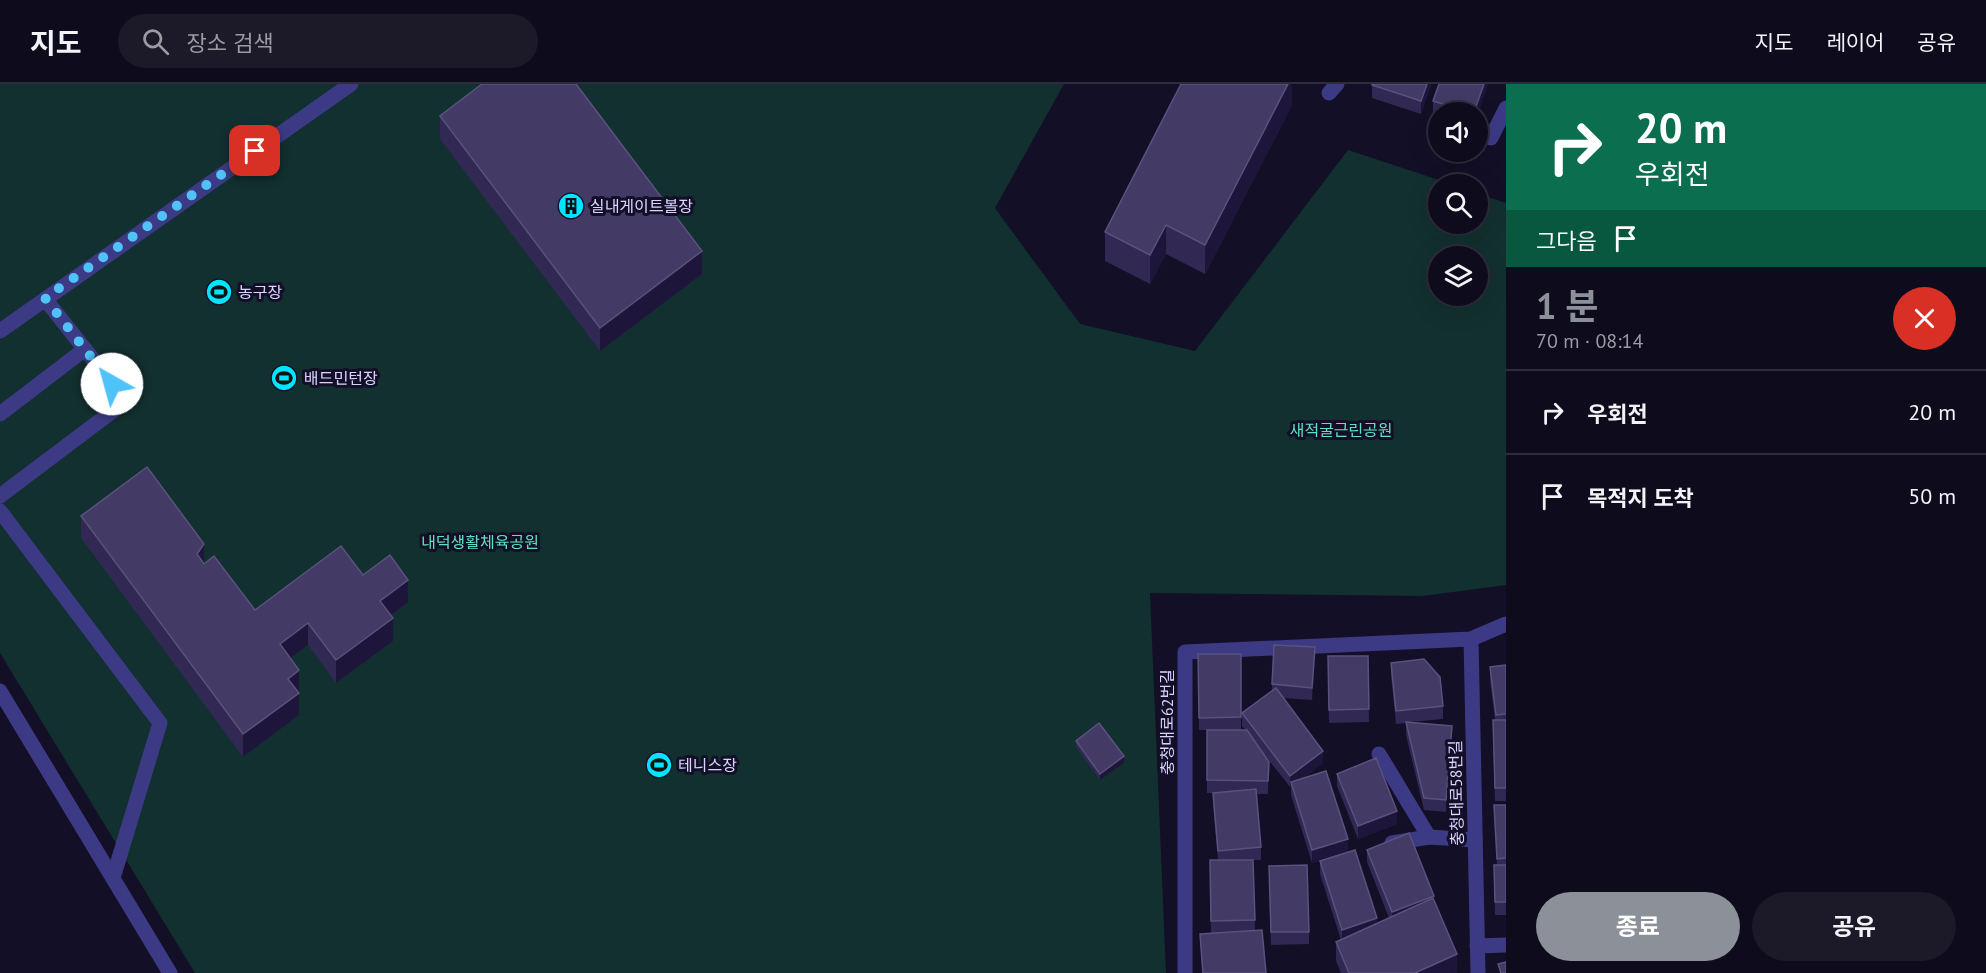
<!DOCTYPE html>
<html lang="ko">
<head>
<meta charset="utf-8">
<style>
  body { margin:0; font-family:"PT Sans","Noto Sans KR",sans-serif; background:#1c1929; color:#f1f3f6; height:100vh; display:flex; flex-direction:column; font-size:22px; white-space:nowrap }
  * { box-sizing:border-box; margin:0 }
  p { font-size:20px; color:#9b9ba3 }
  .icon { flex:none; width:33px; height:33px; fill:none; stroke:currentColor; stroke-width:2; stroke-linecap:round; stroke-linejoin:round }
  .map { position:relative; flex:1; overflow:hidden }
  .drawer { display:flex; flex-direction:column; background:#0e0b1c; width:480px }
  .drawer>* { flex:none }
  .guide { background:#0b6e4f; color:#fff; overflow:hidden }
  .controls { position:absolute; left:1428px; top:18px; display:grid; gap:12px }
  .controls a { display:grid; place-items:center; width:60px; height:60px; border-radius:50%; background:#0e0b1c; box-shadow:0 6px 24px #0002,0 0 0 2px #2e2b3b; font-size:30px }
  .pin { position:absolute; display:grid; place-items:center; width:51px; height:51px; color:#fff; margin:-26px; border-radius:12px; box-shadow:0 3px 9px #0006 }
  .me { position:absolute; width:66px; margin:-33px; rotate:322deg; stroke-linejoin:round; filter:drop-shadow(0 0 4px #0008) }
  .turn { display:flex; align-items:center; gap:21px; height:126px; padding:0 30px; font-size:27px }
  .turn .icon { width:78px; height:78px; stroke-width:2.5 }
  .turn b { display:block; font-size:42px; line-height:51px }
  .then { display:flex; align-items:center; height:57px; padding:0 30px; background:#0003; gap:12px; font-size:22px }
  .round { display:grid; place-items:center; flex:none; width:63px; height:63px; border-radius:32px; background:#1c1929 }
  .headline { display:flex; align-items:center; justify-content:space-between; height:102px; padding:0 30px }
  h1 { font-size:36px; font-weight:700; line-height:45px; color:#8c9099 }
  .button { display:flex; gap:12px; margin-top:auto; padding:12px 30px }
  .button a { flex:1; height:69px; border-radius:36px; background:#8c9099; color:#fff; font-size:24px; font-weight:700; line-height:69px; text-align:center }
  .button a+a { background:#1c1929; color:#f1f3f6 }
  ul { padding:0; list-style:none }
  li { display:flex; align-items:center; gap:18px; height:84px; padding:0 30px; border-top:2px solid #2e2b3b }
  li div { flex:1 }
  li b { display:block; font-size:22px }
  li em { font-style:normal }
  header { display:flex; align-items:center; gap:36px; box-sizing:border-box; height:84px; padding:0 30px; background:#0e0b1c; border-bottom:2px solid #2e2b3b }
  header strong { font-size:28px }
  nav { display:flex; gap:33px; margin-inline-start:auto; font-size:21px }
  .search { width:420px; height:54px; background:#1c1929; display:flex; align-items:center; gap:15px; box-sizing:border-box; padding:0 21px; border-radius:33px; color:#9b9ba3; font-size:22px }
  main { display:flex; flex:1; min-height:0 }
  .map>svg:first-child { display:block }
  .green { fill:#12302f; fill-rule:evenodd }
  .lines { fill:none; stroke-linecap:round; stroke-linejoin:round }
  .lane { stroke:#3d3a85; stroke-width:15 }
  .street { stroke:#3d3a85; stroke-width:15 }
  .wall { fill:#312854 }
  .shaded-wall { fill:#1d163a }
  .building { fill:#433a66; stroke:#5a527e; stroke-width:1.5 }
  .route { stroke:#4fc3f7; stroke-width:10; stroke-dasharray:0 18 }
  .labels { text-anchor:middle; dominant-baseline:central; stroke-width:6; stroke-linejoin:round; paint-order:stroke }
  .poi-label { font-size:16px; fill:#d9d4ff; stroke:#130f26; text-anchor:start }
  .park-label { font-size:16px; fill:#5fe0c0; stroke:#130f26 }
  .street-label { font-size:16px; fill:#d9d4ff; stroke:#130f26 }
</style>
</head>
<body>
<header>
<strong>지도</strong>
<div class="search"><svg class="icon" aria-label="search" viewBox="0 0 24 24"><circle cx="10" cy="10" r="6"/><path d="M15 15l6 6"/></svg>장소 검색</div>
<nav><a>지도</a><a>레이어</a><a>공유</a></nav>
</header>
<main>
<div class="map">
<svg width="1506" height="889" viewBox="0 0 1506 889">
  <rect width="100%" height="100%" fill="#130f26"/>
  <path class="green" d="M 0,0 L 1064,0 L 995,124 L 1080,240 L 1195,267 L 1348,66 L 1451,100 L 1438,100 L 1438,140 L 1478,140 L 1478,110 L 1506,119 L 1506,501 L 1423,512 L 1150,509 L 1166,889 L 195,889 L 0,569 ZM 1438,172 L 1478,172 L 1478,212 L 1438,212 Z"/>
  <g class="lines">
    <g class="lane">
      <path d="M 1491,54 L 1506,24"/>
      <path d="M 0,330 L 85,265"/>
      <path d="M 0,412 L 126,317 L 45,215"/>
      <path d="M 0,427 L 160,639 L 113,794"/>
      <path d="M 1379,670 L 1429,753"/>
      <path d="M 1392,759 L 1429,753 L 1475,756"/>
      <path d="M 1477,862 L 1506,861"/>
    </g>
    <g class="street">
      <path d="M 1329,9 L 1337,0"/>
      <path d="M 0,247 L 351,0"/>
      <path d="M 1471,555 L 1478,889"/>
      <path d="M 0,607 L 170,889"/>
      <path d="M 1185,889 L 1185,568 L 1471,555 L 1506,540"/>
    </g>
  </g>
  <g class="wall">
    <path d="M 1292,0 L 1292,21 L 1205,190 L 1166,170 L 1150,200 L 1105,177 L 1105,148 Z"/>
    <path d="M 1431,0 L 1421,30 L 1372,14 L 1372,1 Z"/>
    <path d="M 1488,0 L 1478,28 L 1438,28 L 1438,31 L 1433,30 L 1433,17 Z"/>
    <path d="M 440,32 L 702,190 L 600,267 L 440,55 Z"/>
    <path d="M 81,432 L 204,479 L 255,526 L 363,491 L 408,518 L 391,532 L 393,557 L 336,599 L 308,561 L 291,574 L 299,609 L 299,631 L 243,673 L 81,454 Z"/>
    <path d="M 1198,570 L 1241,570 L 1241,646 L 1199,646 Z"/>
    <path d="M 1328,572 L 1368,572 L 1369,638 L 1329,639 Z"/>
    <path d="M 1315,576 L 1312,616 L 1283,614 L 1323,679 L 1305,693 L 1348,768 L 1312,779 L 1291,711 L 1291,704 L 1259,664 L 1269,678 L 1268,710 L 1256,710 L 1261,763 L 1261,776 L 1253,776 L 1255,846 L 1266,889 L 1202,889 L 1200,850 L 1211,850 L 1210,776 L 1218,776 L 1213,722 L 1213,709 L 1207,709 L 1207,646 L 1246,646 L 1242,642 L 1242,629 L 1272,607 L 1272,600 Z"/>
    <path d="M 1391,579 L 1443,622 L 1443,635 L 1410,638 L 1452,655 L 1446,728 L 1424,726 L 1406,651 L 1406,639 L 1396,640 L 1391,591 Z"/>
    <path d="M 1506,581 L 1506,717 L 1495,717 L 1493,649 L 1495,636 L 1490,596 L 1490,583 Z"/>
    <path d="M 1076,657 L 1124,679 L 1100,696 L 1076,663 Z"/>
    <path d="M 1337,690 L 1397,740 L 1358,755 L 1337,702 Z"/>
    <path d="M 1494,721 L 1506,721 L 1506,831 L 1495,831 L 1494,781 L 1497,781 Z"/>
    <path d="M 1367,766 L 1434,817 L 1457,888 L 1455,889 L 1341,889 L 1336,877 L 1336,858 L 1341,856 L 1320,790 L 1320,777 L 1377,840 L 1389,834 L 1367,778 Z"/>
    <path d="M 1269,795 L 1309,848 L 1309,860 L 1271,861 Z"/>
  </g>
  <g class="shaded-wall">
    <path d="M 1288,0 L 1292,0 L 1292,21 L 1205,190 L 1205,161 Z"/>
    <path d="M 1427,0 L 1431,0 L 1421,30 L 1421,17 Z"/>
    <path d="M 1484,0 L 1488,0 L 1478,31 L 1478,28 L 1474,28 Z"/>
    <path d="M 1166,141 L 1166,170 L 1150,200 L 1150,171 Z"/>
    <path d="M 702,167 L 702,190 L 600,267 L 600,244 Z"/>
    <path d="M 204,460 L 204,483 L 197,470 Z"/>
    <path d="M 408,496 L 408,518 L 380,540 L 380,517 Z"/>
    <path d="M 393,534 L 393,557 L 336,599 L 336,576 Z"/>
    <path d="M 308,539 L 308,561 L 280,582 L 280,560 Z"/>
    <path d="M 1315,563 L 1315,576 L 1312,616 L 1312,604 Z"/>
    <path d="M 299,586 L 299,631 L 243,673 L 243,650 L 288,595 Z"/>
    <path d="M 1452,642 L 1452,655 L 1446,728 L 1446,716 Z"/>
    <path d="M 1323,667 L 1323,679 L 1292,703 L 1291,698 L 1290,705 L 1290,692 Z"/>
    <path d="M 1124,672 L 1124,679 L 1100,696 L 1100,690 Z"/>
    <path d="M 1397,727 L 1397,740 L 1358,755 L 1358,742 Z"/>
    <path d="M 1348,755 L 1348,768 L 1312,779 L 1312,766 Z"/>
    <path d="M 1434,812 L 1434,824 L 1392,841 L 1392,828 Z"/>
    <path d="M 1377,834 L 1377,847 L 1342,859 L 1342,846 Z"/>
    <path d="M 1457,870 L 1457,888 L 1455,889 L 1415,889 Z"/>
  </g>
  <g class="building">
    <path d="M 482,0 L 576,0 L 702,167 L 600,244 L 440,32 Z"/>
    <path d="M 1181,0 L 1288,0 L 1205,161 L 1166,141 L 1150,171 L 1105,148 Z"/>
    <path d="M 1373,0 L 1427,0 L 1421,17 L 1372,1 Z"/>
    <path d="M 1439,0 L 1484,0 L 1474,28 L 1468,28 L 1433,17 Z"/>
    <path d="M 147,383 L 204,460 L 197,470 L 204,480 L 214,472 L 255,526 L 341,462 L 363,491 L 390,471 L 408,496 L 380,517 L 393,534 L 336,576 L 308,539 L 280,560 L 299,586 L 288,595 L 299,609 L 243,650 L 81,432 Z"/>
    <path d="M 1274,561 L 1315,563 L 1312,604 L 1272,600 Z"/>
    <path d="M 1198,570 L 1241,570 L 1241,633 L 1199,634 Z"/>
    <path d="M 1328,572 L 1368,572 L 1369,625 L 1329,626 Z"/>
    <path d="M 1424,575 L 1440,593 L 1443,622 L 1396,627 L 1391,579 Z"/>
    <path d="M 1506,581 L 1506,630 L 1496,631 L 1490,583 Z"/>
    <path d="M 1276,604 L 1323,667 L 1290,692 L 1242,629 Z"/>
    <path d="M 1493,636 L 1506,636 L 1506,704 L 1495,704 Z"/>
    <path d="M 1406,638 L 1452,642 L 1446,716 L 1424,714 Z"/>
    <path d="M 1099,639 L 1124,672 L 1100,690 L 1076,657 Z"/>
    <path d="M 1207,646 L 1247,646 L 1269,678 L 1268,697 L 1207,696 Z"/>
    <path d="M 1376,674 L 1397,727 L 1358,742 L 1337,690 Z"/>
    <path d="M 1326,687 L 1348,755 L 1312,766 L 1291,698 Z"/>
    <path d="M 1256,705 L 1261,763 L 1218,767 L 1213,709 Z"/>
    <path d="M 1494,721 L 1506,721 L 1506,774 L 1497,775 Z"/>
    <path d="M 1409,749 L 1434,812 L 1392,828 L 1367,766 Z"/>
    <path d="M 1355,766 L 1377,834 L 1342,846 L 1320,777 Z"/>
    <path d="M 1210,776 L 1253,776 L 1255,836 L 1211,837 Z"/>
    <path d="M 1307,781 L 1309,848 L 1271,848 L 1269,782 Z"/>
    <path d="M 1494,781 L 1506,781 L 1506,818 L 1495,818 Z"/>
    <path d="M 1433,814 L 1457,870 L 1415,889 L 1349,889 L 1336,858 Z"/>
    <path d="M 1262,846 L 1266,889 L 1203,889 L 1200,850 Z"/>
    <path d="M 1506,878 L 1506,889 L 1501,889 L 1498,880 Z"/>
  </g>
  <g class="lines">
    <path class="route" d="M 112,300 L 45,214 L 255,67"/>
  </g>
  <defs>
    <g id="building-disc" transform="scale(1.35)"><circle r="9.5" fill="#00e5ff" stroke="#130f26"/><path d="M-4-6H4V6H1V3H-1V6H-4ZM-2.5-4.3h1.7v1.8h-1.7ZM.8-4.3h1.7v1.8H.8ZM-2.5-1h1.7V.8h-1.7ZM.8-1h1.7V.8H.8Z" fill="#111"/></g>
    <g id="stadium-disc" transform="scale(1.35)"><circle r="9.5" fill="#00e5ff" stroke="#130f26"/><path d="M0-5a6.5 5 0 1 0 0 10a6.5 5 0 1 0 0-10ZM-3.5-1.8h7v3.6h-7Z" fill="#111"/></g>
  </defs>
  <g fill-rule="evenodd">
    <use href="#building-disc" x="571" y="122"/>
    <use href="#stadium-disc" x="219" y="208"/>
    <use href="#stadium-disc" x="284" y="294"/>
    <use href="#stadium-disc" x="659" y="681"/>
  </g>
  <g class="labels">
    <g class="poi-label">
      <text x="590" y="122">실내게이트볼장</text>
      <text x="238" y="208">농구장</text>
      <text x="304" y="294">배드민턴장</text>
      <text x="678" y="681">테니스장</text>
    </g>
    <g class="park-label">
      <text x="1341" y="346">새적굴근린공원</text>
      <text x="480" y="458">내덕생활체육공원</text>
    </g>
    <g class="street-label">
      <text transform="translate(1167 638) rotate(-90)">충청대로62번길</text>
      <text transform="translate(1456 709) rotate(-91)">충청대로58번길</text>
    </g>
  </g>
</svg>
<div class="controls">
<a><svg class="icon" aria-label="sound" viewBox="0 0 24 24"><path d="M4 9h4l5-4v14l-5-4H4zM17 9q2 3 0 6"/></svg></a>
<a><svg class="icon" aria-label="search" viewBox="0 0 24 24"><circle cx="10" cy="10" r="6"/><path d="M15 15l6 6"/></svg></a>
<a><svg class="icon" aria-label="layers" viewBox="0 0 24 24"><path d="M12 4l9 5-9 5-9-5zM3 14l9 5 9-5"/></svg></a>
</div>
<div class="pin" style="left:255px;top:67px;background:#d93025"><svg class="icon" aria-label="arrive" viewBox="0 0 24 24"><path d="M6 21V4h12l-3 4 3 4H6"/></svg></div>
<svg class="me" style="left:112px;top:300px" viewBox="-20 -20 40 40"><circle r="19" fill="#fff"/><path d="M0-13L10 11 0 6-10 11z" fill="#4fc3f7"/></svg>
</div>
<section class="drawer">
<div class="guide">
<div class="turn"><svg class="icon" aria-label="right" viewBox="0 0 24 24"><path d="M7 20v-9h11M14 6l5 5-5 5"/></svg><div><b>20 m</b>우회전</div></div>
<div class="then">그다음<svg class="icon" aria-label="arrive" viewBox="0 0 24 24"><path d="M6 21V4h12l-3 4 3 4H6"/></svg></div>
</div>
<div class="headline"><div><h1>1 분</h1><p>70 m · 08:14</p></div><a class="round" style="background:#d93025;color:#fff"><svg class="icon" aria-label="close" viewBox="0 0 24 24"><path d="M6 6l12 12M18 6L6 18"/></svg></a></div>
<ul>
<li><svg class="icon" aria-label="right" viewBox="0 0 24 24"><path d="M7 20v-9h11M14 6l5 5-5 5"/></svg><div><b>우회전</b></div><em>20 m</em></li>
<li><svg class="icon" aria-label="arrive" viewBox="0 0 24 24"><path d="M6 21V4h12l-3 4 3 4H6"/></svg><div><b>목적지 도착</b></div><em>50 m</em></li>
</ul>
<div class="button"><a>종료</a><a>공유</a></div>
</section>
</main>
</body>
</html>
